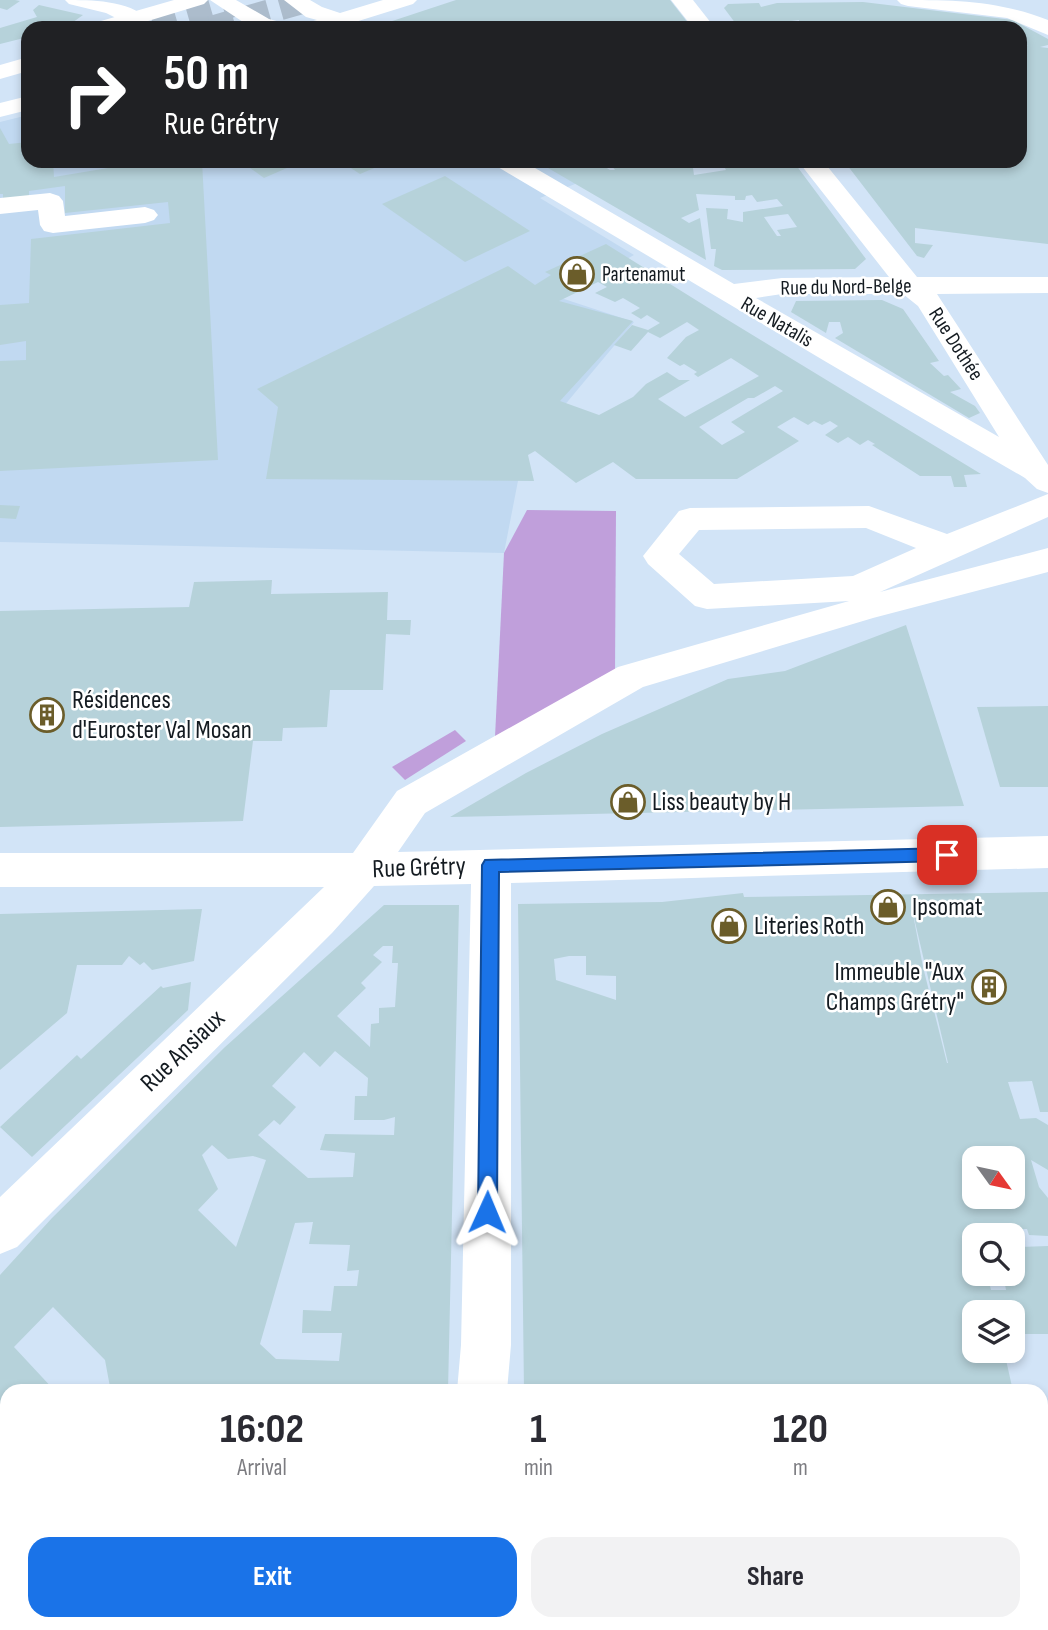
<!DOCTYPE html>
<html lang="en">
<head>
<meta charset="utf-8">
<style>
  body { margin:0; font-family:"Sofia Sans Condensed",sans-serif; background:#f2f2f3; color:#2b2b33; height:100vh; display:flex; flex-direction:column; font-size:26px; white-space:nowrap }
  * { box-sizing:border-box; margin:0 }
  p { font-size:23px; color:#7c7c81 }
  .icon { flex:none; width:38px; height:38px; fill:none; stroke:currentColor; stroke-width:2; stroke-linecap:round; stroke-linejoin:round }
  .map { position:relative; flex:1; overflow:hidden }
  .side { position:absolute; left:0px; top:1384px; width:1048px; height:247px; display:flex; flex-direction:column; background:#fff; border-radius:21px 21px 0 0; box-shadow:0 4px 10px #0003 }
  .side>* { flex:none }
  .hud { position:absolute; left:21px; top:21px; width:1006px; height:147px; border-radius:21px; box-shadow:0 4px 10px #0003; background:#202124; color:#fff; overflow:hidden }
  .needle { width:46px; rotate:123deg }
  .controls { position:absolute; left:962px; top:1146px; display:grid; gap:14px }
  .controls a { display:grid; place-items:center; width:63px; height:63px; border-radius:14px; background:#fff; box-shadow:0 4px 10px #0003; font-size:35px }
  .pin { position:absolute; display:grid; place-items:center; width:60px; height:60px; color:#fff; margin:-30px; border-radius:14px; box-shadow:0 4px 10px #0006 }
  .me { position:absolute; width:77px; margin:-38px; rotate:1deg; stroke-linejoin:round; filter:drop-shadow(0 0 5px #0008) }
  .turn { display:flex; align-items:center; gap:24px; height:147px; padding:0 28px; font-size:32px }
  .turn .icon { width:91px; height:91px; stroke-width:2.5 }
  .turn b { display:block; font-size:49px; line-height:60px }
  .eta { display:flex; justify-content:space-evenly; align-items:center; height:119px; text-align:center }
  .eta b { font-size:42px; font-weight:700; line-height:49px }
  .primary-button { display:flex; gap:14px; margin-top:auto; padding:14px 28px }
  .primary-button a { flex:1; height:80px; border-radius:21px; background:#1a73e8; color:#fff; font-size:28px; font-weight:700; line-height:80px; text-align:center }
  .primary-button a+a { background:#f2f2f3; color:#2b2b33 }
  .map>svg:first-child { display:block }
  .built { fill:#c1d9f1 }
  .green { fill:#c09fdb }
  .building { fill:#b6d2da; fill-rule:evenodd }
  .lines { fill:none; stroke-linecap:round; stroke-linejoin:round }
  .major-tunnel { stroke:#acbccc; stroke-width:24; stroke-dasharray:24 12; stroke-linecap:butt }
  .minor { fill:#fff; fill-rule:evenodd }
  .major { fill:#fff; fill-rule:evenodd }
  .route { fill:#1a73e8; stroke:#114b97; stroke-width:2 }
  .labels { text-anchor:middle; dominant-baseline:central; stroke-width:5; stroke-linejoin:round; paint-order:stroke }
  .far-poi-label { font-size:21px; fill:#141b21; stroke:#fff; text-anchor:start }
  .far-street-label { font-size:21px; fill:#141b21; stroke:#fff }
  .poi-label { font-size:26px; fill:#141b21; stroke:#fff; text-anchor:start }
  .street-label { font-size:26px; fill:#141b21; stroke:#fff }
</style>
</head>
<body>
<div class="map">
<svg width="1048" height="1630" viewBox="0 0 1048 1630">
  <rect width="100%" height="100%" fill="#d2e4f7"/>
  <path class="built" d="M 28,115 L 28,161 L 594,161 L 610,170 L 540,198 L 634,255 L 558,297 L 634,322 L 523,455 L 504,553 L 0,542 L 0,122 Z"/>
  <g class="green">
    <path d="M 527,510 L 616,511 L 615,673 L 495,737 L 504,553 Z"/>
    <path d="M 455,730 L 466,741 L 405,780 L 392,767 Z"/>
  </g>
  <g class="building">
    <path d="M 0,0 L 15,0 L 20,1 L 7,10 L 0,8 Z"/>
    <path d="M 456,0 L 670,0 L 692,28 L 371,28 Z"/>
    <path d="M 863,2 L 1013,20 L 1048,39 L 1048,45 L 1040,47 L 1048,48 L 1048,244 L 915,228 L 915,243 L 933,245 L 924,258 L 917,256 L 844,161 L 1020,161 L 1020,67 L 1025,67 L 1025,46 L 1028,46 L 1020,42 L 1020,28 L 799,28 L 799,20 L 776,23 L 781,28 L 739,28 L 724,8 L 728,4 L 759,3 L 761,7 L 777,3 Z"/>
    <path d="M 39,5 L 83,15 L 69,25 L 57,23 L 50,28 L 28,28 L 28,37 L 0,44 L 0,28 L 37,17 L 33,10 Z"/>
    <path d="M 0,128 L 9,144 L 28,142 L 28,161 L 53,161 L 54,177 L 150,161 L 202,161 L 218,460 L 0,471 L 0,361 L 26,360 L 26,341 L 0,345 L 0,305 L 29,303 L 31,239 L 170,223 L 168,202 L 65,213 L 65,186 L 29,191 L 29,196 L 3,199 L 3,194 L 0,194 Z"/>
    <path d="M 248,161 L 303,161 L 264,178 L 243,163 Z"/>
    <path d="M 340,161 L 391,161 L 360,174 Z"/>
    <path d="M 536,161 L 594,161 L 610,170 L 615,170 L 608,161 L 692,161 L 694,175 L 726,170 L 723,164 L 742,161 L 793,161 L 866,259 L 855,269 L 722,270 L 714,266 L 716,249 L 711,249 L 706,208 L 728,209 L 727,219 L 743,222 L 743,212 L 783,206 L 777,199 L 757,202 L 752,195 L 746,196 L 745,200 L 735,200 L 735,196 L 696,194 L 699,210 L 681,218 L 689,223 L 700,218 L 706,260 ZM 788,214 L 797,227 L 777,230 L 781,236 L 777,236 L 764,217 Z"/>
    <path d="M 445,176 L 530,231 L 465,262 L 382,204 Z"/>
    <path d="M 606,244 L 723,317 L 981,474 L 964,475 L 967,487 L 954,487 L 951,476 L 920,476 L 872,445 L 875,444 L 868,440 L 860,445 L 848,437 L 838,443 L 825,435 L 838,426 L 830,421 L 822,425 L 814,421 L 808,425 L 794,417 L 777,427 L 799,441 L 737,479 L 636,479 L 613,462 L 576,483 L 535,451 L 528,455 L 534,481 L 266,479 L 278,407 L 257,389 L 508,266 L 535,285 L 551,275 L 545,272 ZM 598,282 L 607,287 L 595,293 L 615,302 L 623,298 L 640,308 L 631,313 L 641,319 L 647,315 L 660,323 L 648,330 L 632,325 L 614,345 L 631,351 L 648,332 L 660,338 L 687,322 L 699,330 L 686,337 L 667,358 L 680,366 L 684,364 L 697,372 L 694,374 L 698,377 L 731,358 L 759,376 L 685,417 L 658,399 L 690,380 L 679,380 L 667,372 L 646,384 L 633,397 L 599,415 L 560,401 L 633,321 L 559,301 ZM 775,386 L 783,391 L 731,422 L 745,432 L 722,445 L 699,427 L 748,398 L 754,398 Z"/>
    <path d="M 882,300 L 903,309 L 939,361 L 930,363 L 944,376 L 948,375 L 961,389 L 950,392 L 975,406 L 980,413 L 969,418 L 835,338 L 843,333 L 840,322 L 829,322 L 826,333 L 791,312 L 796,301 Z"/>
    <path d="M 0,505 L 20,506 L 16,519 L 0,518 Z"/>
    <path d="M 272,580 L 271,594 L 388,592 L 387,620 L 411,620 L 410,635 L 386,634 L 383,690 L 330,690 L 327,727 L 283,728 L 282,741 L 253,741 L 243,821 L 0,827 L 0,611 L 189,607 L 194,582 Z"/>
    <path d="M 906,625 L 964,806 L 450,817 L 526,773 L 602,734 L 728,679 L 785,671 Z"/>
    <path d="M 1048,706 L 1048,787 L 1000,787 L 977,707 Z"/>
    <path d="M 1048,892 L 1048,1112 L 1040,1112 L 1032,1081 L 1008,1082 L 1020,1119 L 1036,1118 L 1048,1125 L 1048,1170 L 1031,1160 L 1039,1187 L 1048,1198 L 1048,1236 L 1029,1235 L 1027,1229 L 977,1230 L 978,1236 L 975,1236 L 975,1274 L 987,1274 L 991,1290 L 1006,1290 L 1003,1274 L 1013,1274 L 1013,1269 L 1023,1269 L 1020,1247 L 1048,1246 L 1048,1334 L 1013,1334 L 1013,1312 L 975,1312 L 975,1351 L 1004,1351 L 1013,1391 L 524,1391 L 518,904 L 662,902 L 743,893 L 744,897 ZM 912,909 L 948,1063 L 947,1063 L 923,967 ZM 569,956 L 586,956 L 586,975 L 616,976 L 616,1000 L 556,980 L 554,959 ZM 975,1158 L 1013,1158 L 1013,1197 L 975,1197 Z"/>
    <path d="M 384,905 L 459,905 L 448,1391 L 115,1391 L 110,1387 L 105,1360 L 53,1307 L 14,1347 L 55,1391 L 7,1391 L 7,1466 L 0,1459 L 0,1275 L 52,1218 L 225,1047 ZM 383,946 L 393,946 L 392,963 L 398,963 L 395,1007 L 379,1008 L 379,1023 L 371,1024 L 370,1047 L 337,1016 L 366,988 L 361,983 L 382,962 L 373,955 ZM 335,1051 L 368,1078 L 367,1096 L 355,1096 L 354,1120 L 384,1120 L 395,1117 L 394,1135 L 325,1134 L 320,1150 L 355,1153 L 353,1177 L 308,1178 L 258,1135 L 274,1120 L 280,1125 L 296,1107 L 272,1086 L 304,1052 L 320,1067 ZM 212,1145 L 228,1159 L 253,1156 L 266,1160 L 236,1247 L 198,1210 L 218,1189 L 202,1155 ZM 313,1222 L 309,1244 L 350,1245 L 347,1271 L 359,1270 L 357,1286 L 334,1286 L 331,1311 L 303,1310 L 302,1333 L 342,1333 L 339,1361 L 276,1359 L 260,1344 L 295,1223 Z"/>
    <path d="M 202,909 L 194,961 L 152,970 L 144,962 L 140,965 L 129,956 L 122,965 L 77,965 L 67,1013 L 0,1070 L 0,914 Z"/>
    <path d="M 191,982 L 188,1010 L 32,1157 L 0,1127 L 77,1055 L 81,1059 L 161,986 L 163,988 Z"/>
    <path d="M 7,1544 L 7,1624 L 70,1624 L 57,1630 L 0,1630 L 0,1548 Z"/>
    <path d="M 228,1624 L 341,1624 L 343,1630 L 231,1630 Z"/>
    <path d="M 377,1624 L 483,1624 L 486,1630 L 367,1630 Z"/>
    <path d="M 612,1624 L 884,1624 L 890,1630 L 616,1630 Z"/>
  </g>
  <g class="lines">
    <g class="major-tunnel">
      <path d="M 154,28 L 237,4"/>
      <path d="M 211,28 L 309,0"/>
    </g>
    <g class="minor">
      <path d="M 65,0 C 90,0 130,0 147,19 L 144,24 L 128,24 L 106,13 L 69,4 Z"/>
      <path d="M 210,0 L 236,0 L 269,19 L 284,23 L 287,28 L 252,28 Z"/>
      <path d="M 284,0 L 310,0 L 322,7 L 340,13 L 383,0 L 417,0 L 413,4 L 336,28 L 302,28 L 305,23 L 317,20 L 306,17 Z"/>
      <path d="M 671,0 L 693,0 L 715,28 L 693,28 Z"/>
      <path d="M 897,0 C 953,0 996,0 1048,20 L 1048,35 L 1007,18 L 908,6 L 901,4 Z"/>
      <path d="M 28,96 L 28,110 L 0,117 L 0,103 Z"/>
      <path d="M 493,161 L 523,161 L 734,284 L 782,278 L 889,277 L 798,161 L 823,161 L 917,277 L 1048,277 L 1048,293 L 937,294 L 1048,465 L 1048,493 L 1037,489 L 1025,478 C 848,376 673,270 496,166 ZM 782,294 L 903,294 L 918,306 L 999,437 L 756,298 Z"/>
      <path d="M 50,193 L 59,196 L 63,201 L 65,216 L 145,207 L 154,210 L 158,215 L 154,220 L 145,223 L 53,233 L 44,231 L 40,225 L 38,210 L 0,214 L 0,198 Z"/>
      <path d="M 1048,494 L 1048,517 L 880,592 L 1048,548 L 1048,572 L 873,618 L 643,687 L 425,813 L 398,852 L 1048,836 L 1048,868 L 511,883 L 511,1345 L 507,1391 L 457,1391 L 461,1345 L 471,884 L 374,886 L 332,933 L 17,1247 L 0,1254 L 0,1197 L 324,887 L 0,887 L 0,853 L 353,853 L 397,791 L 618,667 L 849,601 L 707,609 L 695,606 L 648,564 L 643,556 L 679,511 L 690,508 L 869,506 L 947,534 ZM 866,528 L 916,548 L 853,576 L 714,584 L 679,554 L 699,530 Z"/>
      <path d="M 1048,1527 L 1048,1591 L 1041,1594 L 1041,1530 Z"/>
      <path d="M 69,1624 L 136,1624 L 133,1630 L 66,1630 Z"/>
      <path d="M 178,1624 L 234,1624 L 237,1630 L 181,1630 Z"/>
      <path d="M 984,1624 L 1040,1624 L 1037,1630 L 981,1630 Z"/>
    </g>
    <g class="major">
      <path d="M 174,0 L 208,0 L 204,4 L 125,28 L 91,28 L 94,23 Z"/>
      <path d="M 28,57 L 28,71 L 0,79 L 0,65 Z"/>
    </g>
  </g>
  <path class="route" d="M 947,848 L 952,850 L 955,855 L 952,859 L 947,861 L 499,872 L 497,1212 L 494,1219 L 487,1222 L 481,1219 L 478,1212 L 482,865 L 485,860 Z"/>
  <defs>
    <g id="shop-ring" transform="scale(1.75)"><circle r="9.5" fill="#fff" stroke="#6b5d2a" stroke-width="1.5"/><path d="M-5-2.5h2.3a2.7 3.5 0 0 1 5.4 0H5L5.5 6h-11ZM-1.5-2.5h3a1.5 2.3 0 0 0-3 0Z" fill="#6b5d2a"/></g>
    <g id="building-ring" transform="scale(1.75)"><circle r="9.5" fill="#fff" stroke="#6b5d2a" stroke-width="1.5"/><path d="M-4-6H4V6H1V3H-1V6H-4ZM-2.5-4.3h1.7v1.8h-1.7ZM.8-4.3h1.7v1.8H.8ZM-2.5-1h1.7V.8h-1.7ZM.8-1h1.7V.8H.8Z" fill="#6b5d2a"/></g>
  </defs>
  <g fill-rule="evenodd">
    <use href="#shop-ring" x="577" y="274"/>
    <use href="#building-ring" x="47" y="715"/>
    <use href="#shop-ring" x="628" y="802"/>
    <use href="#shop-ring" x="888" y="907"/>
    <use href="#shop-ring" x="729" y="926"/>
    <use href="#building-ring" x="989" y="987"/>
  </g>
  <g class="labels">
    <g class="far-poi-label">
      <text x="602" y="274">Partenamut</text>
    </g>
    <g class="far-street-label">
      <text transform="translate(846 287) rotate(-1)">Rue du Nord-Belge</text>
      <text transform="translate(777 322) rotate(30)">Rue Natalis</text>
      <text transform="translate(956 344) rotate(57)">Rue Dothée</text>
    </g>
    <g class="poi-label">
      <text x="72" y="700">Résidences<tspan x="72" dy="30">d'Euroster Val Mosan</tspan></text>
      <text x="652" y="802">Liss beauty by H</text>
      <text x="912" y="907">Ipsomat</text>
      <text x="754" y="926">Literies Roth</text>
      <text x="964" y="972" text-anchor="end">Immeuble "Aux<tspan x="964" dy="30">Champs Grétry"</tspan></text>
    </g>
    <g class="street-label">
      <text transform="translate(419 868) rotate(-2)">Rue Grétry</text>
      <text transform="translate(183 1051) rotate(-44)">Rue Ansiaux</text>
    </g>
  </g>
</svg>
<div class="controls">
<a><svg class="needle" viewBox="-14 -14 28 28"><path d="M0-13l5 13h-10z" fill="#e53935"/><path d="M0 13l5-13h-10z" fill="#7c7c81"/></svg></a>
<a><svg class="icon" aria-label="search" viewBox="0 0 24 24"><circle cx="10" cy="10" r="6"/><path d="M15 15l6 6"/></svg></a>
<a><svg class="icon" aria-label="layers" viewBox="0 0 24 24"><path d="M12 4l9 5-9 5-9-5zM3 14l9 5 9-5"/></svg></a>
</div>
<div class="pin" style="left:947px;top:855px;background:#d93025"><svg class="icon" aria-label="arrive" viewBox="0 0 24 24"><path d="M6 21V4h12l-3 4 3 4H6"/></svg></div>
<svg class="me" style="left:487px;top:1212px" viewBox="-20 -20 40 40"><path d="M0-17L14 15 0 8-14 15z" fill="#1a73e8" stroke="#fff" stroke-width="4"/></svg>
<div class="hud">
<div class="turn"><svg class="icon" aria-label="right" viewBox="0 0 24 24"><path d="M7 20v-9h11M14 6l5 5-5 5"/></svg><div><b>50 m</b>Rue Grétry</div></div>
</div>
<section class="side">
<div class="eta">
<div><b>16:02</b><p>Arrival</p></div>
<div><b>1</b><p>min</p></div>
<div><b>120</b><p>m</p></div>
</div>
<div class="primary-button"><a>Exit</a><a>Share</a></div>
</section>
</div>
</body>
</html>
